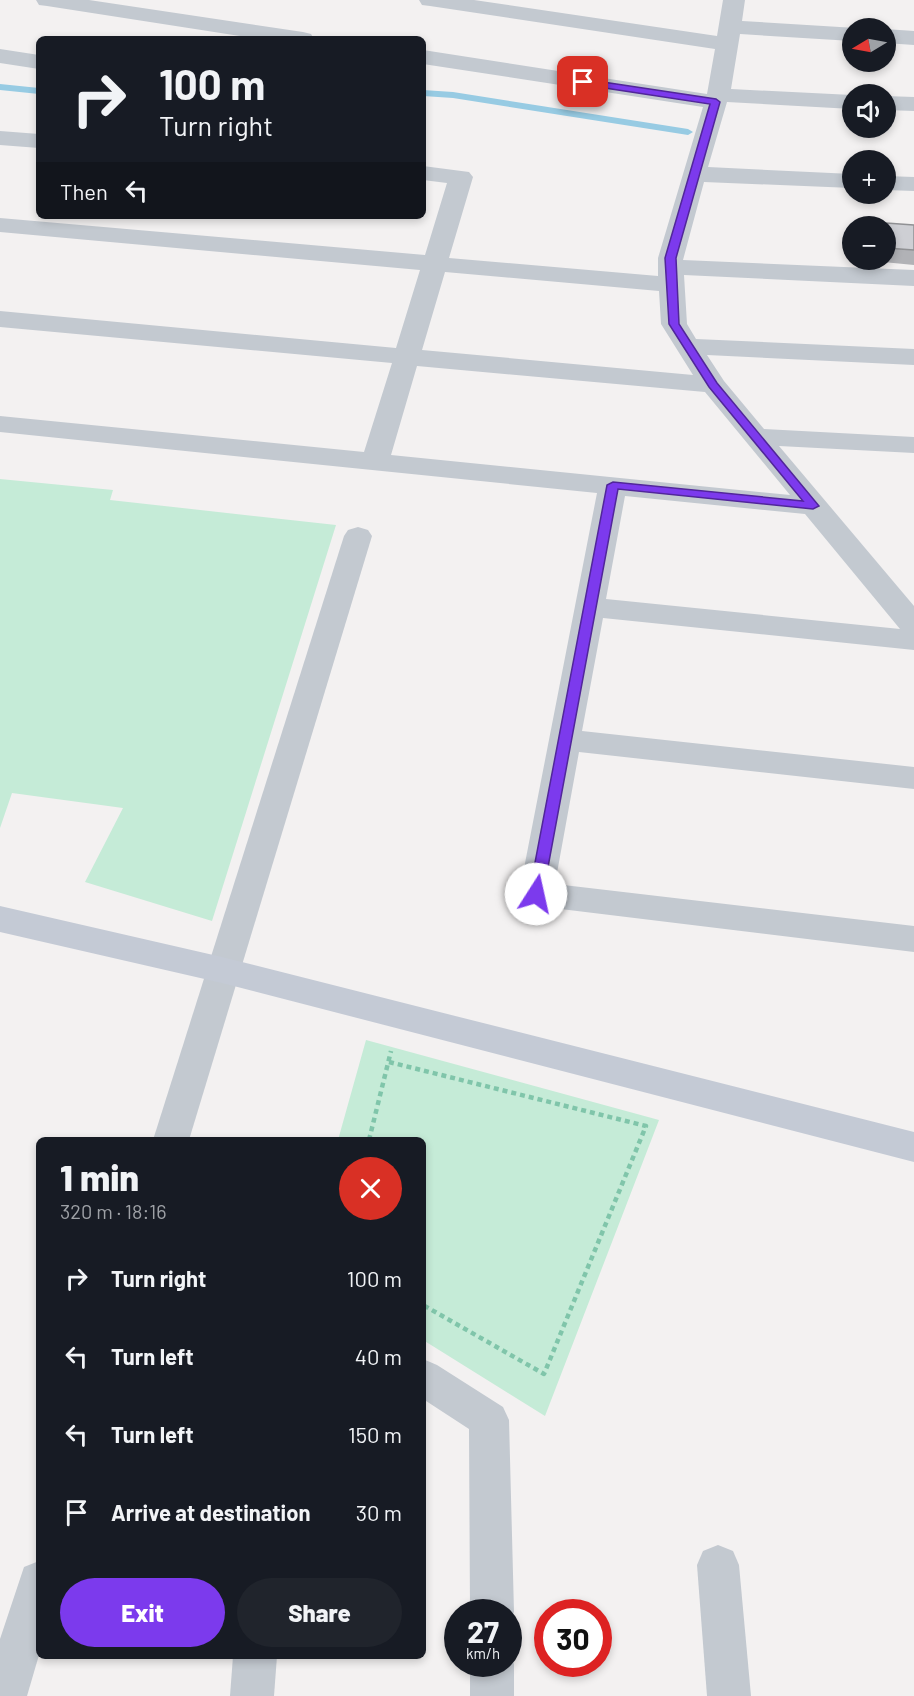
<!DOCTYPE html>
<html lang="en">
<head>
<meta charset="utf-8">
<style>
  body { margin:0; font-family:Barlow,sans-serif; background:#20242c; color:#f1f3f6; height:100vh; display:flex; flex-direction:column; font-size:22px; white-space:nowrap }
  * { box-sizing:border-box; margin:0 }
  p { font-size:20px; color:#9ea1a6 }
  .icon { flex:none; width:33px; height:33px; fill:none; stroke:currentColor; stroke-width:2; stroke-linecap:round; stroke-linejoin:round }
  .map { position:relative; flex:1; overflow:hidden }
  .drawer { position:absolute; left:36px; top:1137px; width:390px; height:522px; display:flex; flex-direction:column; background:#171b24; border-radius:9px; box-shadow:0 3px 9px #0003 }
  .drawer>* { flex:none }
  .banner { position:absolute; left:36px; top:36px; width:390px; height:183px; border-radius:9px; box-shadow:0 3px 9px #0003; background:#171b24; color:#f1f3f6; overflow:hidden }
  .needle { width:39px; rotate:260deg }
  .buttons { position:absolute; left:842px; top:18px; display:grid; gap:12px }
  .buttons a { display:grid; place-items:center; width:54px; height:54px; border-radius:50%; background:#171b24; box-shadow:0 3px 9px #0003; font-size:30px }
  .speed { position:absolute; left:444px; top:1599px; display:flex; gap:12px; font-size:30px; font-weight:700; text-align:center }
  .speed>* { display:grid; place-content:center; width:78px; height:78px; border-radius:50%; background:#171b24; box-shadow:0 3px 9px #0003; line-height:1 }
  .speed small { font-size:15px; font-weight:400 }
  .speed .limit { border:9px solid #d22; background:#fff; color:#111 }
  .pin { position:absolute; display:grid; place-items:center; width:51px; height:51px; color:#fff; margin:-26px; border-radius:12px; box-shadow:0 3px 9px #0006 }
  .me { position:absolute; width:66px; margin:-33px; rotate:10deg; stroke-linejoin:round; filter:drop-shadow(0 0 4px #0008) }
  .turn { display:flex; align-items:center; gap:21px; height:126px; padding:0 24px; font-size:27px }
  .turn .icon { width:78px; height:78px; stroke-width:2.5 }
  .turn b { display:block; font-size:42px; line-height:51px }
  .then { display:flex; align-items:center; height:57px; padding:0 24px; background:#0003; gap:12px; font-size:22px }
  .round { display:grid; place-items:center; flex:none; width:63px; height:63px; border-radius:32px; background:#20242c }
  .summary { display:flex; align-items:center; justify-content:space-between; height:102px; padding:0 24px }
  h1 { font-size:36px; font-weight:800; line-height:45px }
  .primary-button { display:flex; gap:12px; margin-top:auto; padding:12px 24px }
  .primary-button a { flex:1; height:69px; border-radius:36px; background:#7c3aed; color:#fff; font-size:24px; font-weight:800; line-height:69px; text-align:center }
  .primary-button a+a { background:#20242c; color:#f1f3f6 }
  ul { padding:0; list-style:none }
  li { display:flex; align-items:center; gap:18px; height:78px; padding:0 24px }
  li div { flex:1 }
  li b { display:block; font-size:22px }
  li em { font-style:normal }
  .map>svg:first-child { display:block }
  .green { fill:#c5ebd7 }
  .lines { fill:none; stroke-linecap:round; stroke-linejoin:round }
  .stream { fill:#97cbe3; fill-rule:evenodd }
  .path { stroke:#80c5aa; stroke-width:4.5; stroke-dasharray:5 4; stroke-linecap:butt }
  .street { fill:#c3c9d0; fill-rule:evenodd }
  .secondary { fill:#c4cad5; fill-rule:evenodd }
  .wall { fill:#b1b2b6 }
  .building { fill:#cecfd4; stroke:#909194; stroke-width:1.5 }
  .route { fill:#7c3aed; stroke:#51269a; stroke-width:1.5 }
</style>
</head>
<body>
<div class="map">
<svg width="914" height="1696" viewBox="0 0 914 1696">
  <rect width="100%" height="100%" fill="#f3f1f1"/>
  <g class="green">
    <path d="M 0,479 L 113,490 L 110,500 L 336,525 L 212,921 L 85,882 L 123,808 L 12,793 L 0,828 Z"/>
    <path d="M 366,1040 L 659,1120 L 545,1416 L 423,1340 L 423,1140 L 338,1140 Z"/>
  </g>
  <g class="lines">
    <g class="stream">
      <path d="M 0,84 L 39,88 L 39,94 L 0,90 Z"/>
      <path d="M 423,90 L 453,92 L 688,129 L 693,132 L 688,135 L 453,98 L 423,96 Z"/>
    </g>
    <g class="path">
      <path d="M 389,1062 L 646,1126 L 544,1374 L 423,1305"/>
      <path d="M 369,1140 L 391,1051"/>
    </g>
    <g class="street">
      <path d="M 36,0 L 89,0 L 303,32 L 311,34 L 314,39 L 260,39 L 47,6 L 39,5 Z"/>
      <path d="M 419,0 L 474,0 L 717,36 L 723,0 L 745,0 L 742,21 L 856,28 L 852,28 L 852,41 L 740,34 L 731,89 L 852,95 L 852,109 L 727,102 L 708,167 L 852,174 L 852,188 L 704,182 L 683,260 L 914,270 L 914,286 L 684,275 L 687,324 L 696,339 L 914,349 L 914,365 L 707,355 L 724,381 L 764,429 L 914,437 L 914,453 L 779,446 L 914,606 L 914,650 L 603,618 L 582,731 L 914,767 L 914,789 L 579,752 L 555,884 L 914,926 L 914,952 L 536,906 L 524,903 L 519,894 L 597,493 L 0,432 L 0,416 L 364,452 L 392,363 L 0,327 L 0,311 L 396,348 L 420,270 L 0,232 L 0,218 L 425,255 L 447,183 L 423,180 L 423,166 L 469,172 L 473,177 L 449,258 L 658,276 L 658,258 L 703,107 L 423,64 L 423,50 L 707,94 L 715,49 L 430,6 L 422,5 ZM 445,272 L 659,291 L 661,324 L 693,375 L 422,350 ZM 417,366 L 705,392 L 790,495 L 391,455 ZM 625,496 L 805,514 L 900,629 L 606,599 Z"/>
      <path d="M 885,29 L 914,31 L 914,45 L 885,43 Z"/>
      <path d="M 0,49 L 39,55 L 39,69 L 0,63 Z"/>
      <path d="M 885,96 L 914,97 L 914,111 L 885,110 Z"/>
      <path d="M 0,131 L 39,134 L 39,148 L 0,145 Z"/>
      <path d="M 885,176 L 914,177 L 914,191 L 885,190 Z"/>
      <path d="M 358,527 L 368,530 L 372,536 L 189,1140 L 153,1140 L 344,536 L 348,530 Z"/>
      <path d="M 423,1359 L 437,1365 L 503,1407 L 509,1420 L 514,1612 L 508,1624 L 508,1612 L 470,1612 L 469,1429 L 423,1399 Z"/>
      <path d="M 718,1545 L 733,1551 L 739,1565 L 751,1696 L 707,1696 L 697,1565 L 703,1551 Z"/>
      <path d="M 39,1561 L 39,1655 L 27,1696 L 0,1696 L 0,1639 L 24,1567 Z"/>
      <path d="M 508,1651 L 514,1664 L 514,1696 L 470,1696 L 470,1664 L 508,1664 Z"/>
      <path d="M 233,1656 L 277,1656 L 274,1696 L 230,1696 Z"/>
    </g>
    <path class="secondary" d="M 0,906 L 222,957 L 914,1132 L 914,1162 L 222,983 L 0,932 Z"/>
  </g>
  <path class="wall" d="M 886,223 L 914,225 L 914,265 L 883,262 L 884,260 L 885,260 L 885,230 Z"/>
  <path class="building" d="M 886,223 L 914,225 L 914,250 L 886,248 Z"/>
  <path class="route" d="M 583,79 L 716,99 L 720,102 L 676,258 L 679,324 L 717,383 L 819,506 L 813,509 L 618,489 L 543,894 L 536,899 L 529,894 L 607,485 L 613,482 L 803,501 L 709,387 L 669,324 L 665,258 L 710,104 L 579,84 L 579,80 Z"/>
</svg>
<div class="buttons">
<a><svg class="needle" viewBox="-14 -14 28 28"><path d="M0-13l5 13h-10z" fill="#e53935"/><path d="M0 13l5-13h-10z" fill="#9ea1a6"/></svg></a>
<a><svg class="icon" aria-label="sound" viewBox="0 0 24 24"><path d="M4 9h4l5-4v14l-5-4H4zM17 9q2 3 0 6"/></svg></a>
<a>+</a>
<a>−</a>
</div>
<div class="speed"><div>27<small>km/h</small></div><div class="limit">30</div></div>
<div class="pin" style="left:583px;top:82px;background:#d93025"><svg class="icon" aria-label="arrive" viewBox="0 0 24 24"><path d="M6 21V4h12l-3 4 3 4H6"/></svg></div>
<svg class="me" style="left:536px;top:894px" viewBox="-20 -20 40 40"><circle r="19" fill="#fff"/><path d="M0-13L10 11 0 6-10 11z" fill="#7c3aed"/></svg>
<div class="banner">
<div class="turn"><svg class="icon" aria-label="right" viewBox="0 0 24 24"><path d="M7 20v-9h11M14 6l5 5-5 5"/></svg><div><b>100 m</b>Turn right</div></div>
<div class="then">Then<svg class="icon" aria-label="left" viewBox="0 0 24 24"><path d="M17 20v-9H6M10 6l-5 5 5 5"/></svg></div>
</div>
<section class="drawer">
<div class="summary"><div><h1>1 min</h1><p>320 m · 18:16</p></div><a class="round" style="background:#d93025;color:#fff"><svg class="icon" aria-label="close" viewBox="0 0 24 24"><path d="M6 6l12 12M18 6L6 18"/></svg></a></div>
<ul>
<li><svg class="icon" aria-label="right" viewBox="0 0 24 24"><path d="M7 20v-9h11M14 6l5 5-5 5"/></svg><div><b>Turn right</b></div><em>100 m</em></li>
<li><svg class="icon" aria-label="left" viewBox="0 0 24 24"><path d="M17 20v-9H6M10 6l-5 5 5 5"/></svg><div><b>Turn left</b></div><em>40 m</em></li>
<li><svg class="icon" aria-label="left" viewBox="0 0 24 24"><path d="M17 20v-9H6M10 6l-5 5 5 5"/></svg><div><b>Turn left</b></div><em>150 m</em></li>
<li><svg class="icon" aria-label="arrive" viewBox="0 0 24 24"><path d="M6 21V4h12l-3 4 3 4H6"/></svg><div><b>Arrive at destination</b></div><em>30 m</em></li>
</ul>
<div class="primary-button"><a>Exit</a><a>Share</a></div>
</section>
</div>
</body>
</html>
